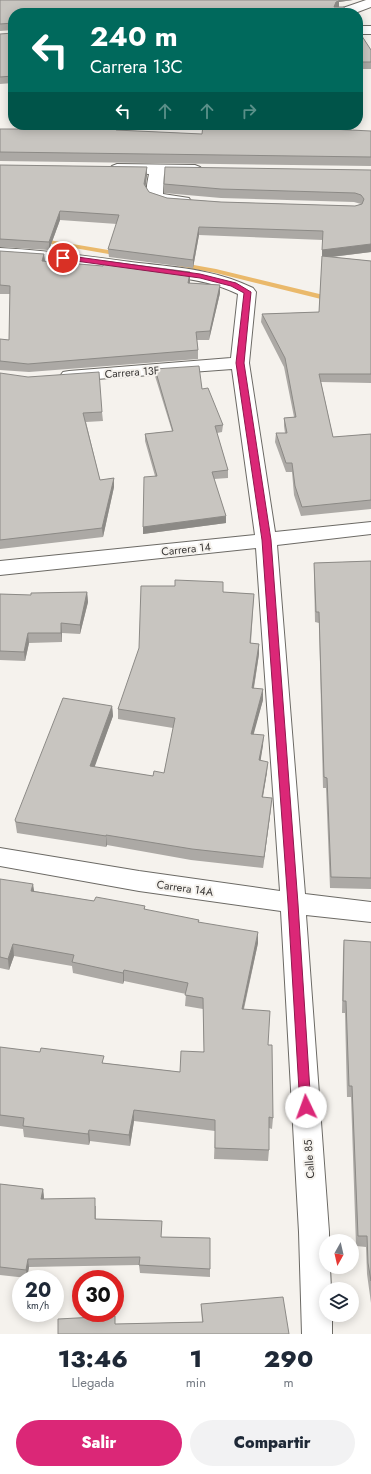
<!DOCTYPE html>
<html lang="es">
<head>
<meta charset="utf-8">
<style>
  body { margin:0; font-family:Jost,sans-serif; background:#f2f2f3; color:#1f2937; height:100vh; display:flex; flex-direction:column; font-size:15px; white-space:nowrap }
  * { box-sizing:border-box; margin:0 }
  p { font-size:13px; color:#747a83 }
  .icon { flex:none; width:22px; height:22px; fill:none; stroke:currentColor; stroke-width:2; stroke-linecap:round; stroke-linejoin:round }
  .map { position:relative; height:1334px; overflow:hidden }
  .drawer { display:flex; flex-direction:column; background:#fff; flex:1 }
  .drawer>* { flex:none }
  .hud { position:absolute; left:8px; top:8px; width:355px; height:122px; border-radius:16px; box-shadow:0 2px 10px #0003; background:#00695c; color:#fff; overflow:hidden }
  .needle { width:26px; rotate:188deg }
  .buttons { position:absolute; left:319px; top:1234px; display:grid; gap:8px }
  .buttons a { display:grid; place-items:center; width:40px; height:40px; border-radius:50%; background:#fff; box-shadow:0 2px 10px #0003; font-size:20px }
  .speed { position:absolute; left:12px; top:1270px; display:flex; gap:8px; font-size:20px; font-weight:700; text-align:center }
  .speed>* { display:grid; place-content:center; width:52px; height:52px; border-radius:50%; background:#fff; box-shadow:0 2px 10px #0003; line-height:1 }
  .speed small { font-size:10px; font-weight:400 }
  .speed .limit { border:6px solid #d22; background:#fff; color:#111 }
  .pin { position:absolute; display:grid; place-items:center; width:34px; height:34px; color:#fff; margin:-17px; border:2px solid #fff; border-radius:50%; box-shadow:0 1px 4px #0007 }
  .me { position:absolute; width:44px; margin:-22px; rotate:357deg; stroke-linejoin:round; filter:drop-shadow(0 0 3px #0008) }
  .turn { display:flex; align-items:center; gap:14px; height:84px; padding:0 16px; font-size:18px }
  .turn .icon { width:52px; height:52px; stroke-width:2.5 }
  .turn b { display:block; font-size:28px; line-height:34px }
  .lanes { display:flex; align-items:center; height:38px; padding:0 16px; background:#0003; justify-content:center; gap:20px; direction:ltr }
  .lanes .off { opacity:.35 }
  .eta { display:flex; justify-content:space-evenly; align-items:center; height:68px; text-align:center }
  .eta b { font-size:24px; font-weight:800; line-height:28px }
  .cta { display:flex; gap:8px; margin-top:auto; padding:8px 16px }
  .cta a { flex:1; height:46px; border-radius:24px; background:#db2777; color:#fff; font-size:16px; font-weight:800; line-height:46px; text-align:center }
  .cta a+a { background:#f2f2f3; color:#1f2937 }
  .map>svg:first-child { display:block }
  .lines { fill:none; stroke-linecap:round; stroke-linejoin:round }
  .stream { fill:#eab96b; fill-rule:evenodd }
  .street-casing { stroke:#6c6a65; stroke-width:2 }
  .secondary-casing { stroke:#6c6a65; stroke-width:2 }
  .street { fill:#fff; fill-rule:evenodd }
  .secondary { fill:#fff; fill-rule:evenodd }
  .wall { fill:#aca9a5 }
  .shaded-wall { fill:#8c8a86 }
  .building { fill:#c8c5c0; stroke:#8c8a86 }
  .route { fill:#db2777; stroke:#8e194d }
  .labels { text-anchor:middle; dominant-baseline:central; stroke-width:4; stroke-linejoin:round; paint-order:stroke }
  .street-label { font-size:11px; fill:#363433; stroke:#f5f2ed }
</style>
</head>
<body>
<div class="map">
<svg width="371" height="1334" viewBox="0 0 371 1334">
  <rect width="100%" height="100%" fill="#f5f2ed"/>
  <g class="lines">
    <g class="stream">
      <path d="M 37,238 L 120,252 L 124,254 L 120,256 L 40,242 L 36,240 Z"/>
      <path d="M 177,262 L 216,269 L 336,298 L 337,300 L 333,302 L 216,273 L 177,266 Z"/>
    </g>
    <g class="street-casing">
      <g id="street">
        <path d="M 366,0 L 371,0 L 371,7 L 355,13 L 335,13 L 337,10 Z"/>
        <path d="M 117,164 L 195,165 L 200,167 L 203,170 L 200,173 L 195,175 L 164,174 L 163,194 L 189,198 L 191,201 L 189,204 C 176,208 163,204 150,200 C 145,192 147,184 149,174 L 112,172 L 109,169 L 112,166 Z"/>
        <path d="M 0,248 C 44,250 87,256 131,262 C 173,267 215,269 253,288 L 256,292 L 249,363 L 275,532 L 371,522 L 371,534 L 277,545 L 305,894 L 371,902 L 371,922 L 306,915 L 329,1232 L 329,1241 L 326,1241 L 326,1267 L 330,1267 L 331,1289 L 326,1289 L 326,1315 L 332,1315 L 332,1334 L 302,1334 L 299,1232 L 281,911 L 139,891 L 0,866 L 0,848 L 139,871 L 280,891 L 256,548 L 0,575 L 0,561 L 255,535 L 232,369 L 69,381 L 63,380 L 60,376 L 63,372 L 69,371 L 231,358 L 238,294 C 206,278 169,277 134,272 C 89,266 45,260 0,258 Z"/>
      </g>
    </g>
    <g class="secondary-casing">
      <rect id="secondary" x="358" y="26" width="13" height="8"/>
    </g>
    <use href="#street" class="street"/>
    <use href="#secondary" class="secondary"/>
  </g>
  <g class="wall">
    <path d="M 0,0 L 353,0 L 339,2 L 339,7 L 13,13 L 13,30 L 0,31 Z"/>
    <path d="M 358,30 L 371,50 L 371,69 L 358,69 Z"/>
    <path d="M 13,33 L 13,83 L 0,84 L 0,34 Z"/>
    <path d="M 0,129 L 116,130 L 202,134 L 371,131 L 371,166 L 0,161 Z"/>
    <path d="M 0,165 L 147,167 L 147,175 L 145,186 L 149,192 L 167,198 L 221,202 L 355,206 L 361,204 L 354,202 L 221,198 L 164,193 L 164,184 L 371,170 L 371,252 L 332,257 L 371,261 L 371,383 L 321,382 L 333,437 L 371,434 L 371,509 L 301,516 L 294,495 L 292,472 L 286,472 L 275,442 L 276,433 L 285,433 L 284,426 L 284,418 L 294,417 L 284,367 L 261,322 L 262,314 L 319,312 L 323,240 L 199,235 L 193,268 L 109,257 L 108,249 L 117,224 L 60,220 L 49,250 L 0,247 Z"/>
    <path d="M 0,251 L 44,254 L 45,261 L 190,281 L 190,283 L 220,285 L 220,293 L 209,340 L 197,340 L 198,350 L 198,359 L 29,372 L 0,370 L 0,339 L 9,340 L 10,294 L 0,294 Z"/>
    <path d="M 155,369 L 202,389 L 223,425 L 222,432 L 217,433 L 228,470 L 228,478 L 214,479 L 226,516 L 226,523 L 143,534 L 155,476 L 145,441 L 145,434 L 172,431 L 155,376 Z"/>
    <path d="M 0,373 L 102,412 L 103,421 L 86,422 L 100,480 L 114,478 L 114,487 L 103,537 L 0,549 Z"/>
    <path d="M 371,561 L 371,889 L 330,888 L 326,788 L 323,788 L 319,623 L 315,622 L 314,574 L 314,563 Z"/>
    <path d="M 87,592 L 88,602 L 80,634 L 62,633 L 62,642 L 29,643 L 25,661 L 0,660 L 0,594 L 31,595 Z"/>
    <path d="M 223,592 L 254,594 L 251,643 L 259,644 L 259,654 L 254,688 L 263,700 L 253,734 L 263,745 L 260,761 L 267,772 L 263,797 L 271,808 L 263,868 L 191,860 L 107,845 L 106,847 L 17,833 L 15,820 L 112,706 L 113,716 L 94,767 L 153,776 L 164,773 L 173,728 L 118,719 L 118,709 Z"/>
    <path d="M 0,879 L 34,891 L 94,901 L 145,906 L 145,910 L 199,920 L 199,922 L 258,943 L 244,1009 L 268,1045 L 273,1118 L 272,1129 L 269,1128 L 269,1150 L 268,1161 L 214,1159 L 215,1131 L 134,1121 L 130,1146 L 90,1141 L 89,1145 L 24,1137 L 23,1129 L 0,1126 L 0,1047 L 104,1063 L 180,1072 L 204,1051 L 203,1009 L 185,1006 L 186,994 L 124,981 L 123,984 L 73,973 L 72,966 L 14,956 L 9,970 L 0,968 Z"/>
    <path d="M 344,940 L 371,942 L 371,1303 L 367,1274 L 366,1247 L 356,1246 L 351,1097 L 347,1097 L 345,1013 L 342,1013 L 343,952 Z"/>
    <path d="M 0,1184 L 43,1189 L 44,1199 L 96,1206 L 96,1219 L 162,1221 L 161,1237 L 210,1238 L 210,1277 L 140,1273 L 139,1265 L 29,1267 L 27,1278 L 0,1275 Z"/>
    <path d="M 201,1304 L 289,1334 L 116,1324 L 202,1322 Z"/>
  </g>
  <g class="shaded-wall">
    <path d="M 336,0 L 353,0 L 339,2 L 339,8 L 334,7 Z"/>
    <path d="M 147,167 L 147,175 L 145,192 L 144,184 Z"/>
    <path d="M 60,211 L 60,220 L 49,250 L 49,242 Z"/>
    <path d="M 199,227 L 199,235 L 193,268 L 193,260 Z"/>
    <path d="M 371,244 L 371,252 L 322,258 L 322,250 Z"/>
    <path d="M 44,254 L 45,263 L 42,261 Z"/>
    <path d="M 190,272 L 190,281 L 188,291 L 188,283 Z"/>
    <path d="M 220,285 L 220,293 L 209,340 L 210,331 Z"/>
    <path d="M 114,478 L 114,487 L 103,537 L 102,528 Z"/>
    <path d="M 226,516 L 226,523 L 143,534 L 143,527 Z"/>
    <path d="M 87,592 L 88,602 L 80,634 L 80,625 Z"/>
    <path d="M 61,623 L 62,633 L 62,642 L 61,633 Z"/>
    <path d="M 28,633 L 29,643 L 25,661 L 24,652 Z"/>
    <path d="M 259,644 L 259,654 L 252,698 L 252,688 Z"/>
    <path d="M 263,689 L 263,700 L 251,744 L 251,734 Z"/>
    <path d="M 112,706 L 113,716 L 91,777 L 90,766 Z"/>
    <path d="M 264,735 L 263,745 L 259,771 L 259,760 Z"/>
    <path d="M 268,762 L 267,772 L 261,807 L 262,797 Z"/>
    <path d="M 272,798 L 271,808 L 263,868 L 264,857 Z"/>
    <path d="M 106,835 L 107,845 L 106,847 Z"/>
    <path d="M 33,884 L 35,896 L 31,891 Z"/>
    <path d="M 258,932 L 258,943 L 241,1020 L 242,1009 Z"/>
    <path d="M 13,944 L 14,956 L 9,970 L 8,959 Z"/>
    <path d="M 124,970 L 124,981 L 123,984 L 123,973 Z"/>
    <path d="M 134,1110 L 134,1121 L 130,1146 L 129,1135 Z"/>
    <path d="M 89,1130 L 90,1141 L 89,1145 L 88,1134 Z"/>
    <path d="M 43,1189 L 44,1198 L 42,1207 L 41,1199 Z"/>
    <path d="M 28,1259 L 29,1267 L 27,1278 L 26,1270 Z"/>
  </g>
  <g class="building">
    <path d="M 0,0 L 339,0 L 339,1 L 336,2 L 334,7 L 344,7 L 347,13 L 13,13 L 13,23 L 0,24 Z"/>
    <path d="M 358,30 L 371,50 L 371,62 L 358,62 Z"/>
    <path d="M 13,33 L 13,76 L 0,77 L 0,34 Z"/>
    <path d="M 37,125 L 116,127 L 116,130 L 202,134 L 203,125 L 249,125 L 371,131 L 371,157 L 0,152 L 0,129 L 36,129 Z"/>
    <path d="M 0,165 L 147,167 L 144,184 L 149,192 L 167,198 L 221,202 L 355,206 L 362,204 L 364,199 L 361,195 L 355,193 L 221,189 L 164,184 L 165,167 L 371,170 L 371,244 L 322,250 L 323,231 L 199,227 L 193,260 L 108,249 L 119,215 L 60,211 L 49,242 L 0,239 Z"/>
    <path d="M 0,251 L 44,254 L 42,261 L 103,266 L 104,261 L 190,272 L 188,283 L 220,285 L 210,331 L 196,332 L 198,350 L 28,364 L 0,361 L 0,339 L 9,340 L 10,286 L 0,285 Z"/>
    <path d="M 322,256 L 371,261 L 371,374 L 319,374 L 333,437 L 371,434 L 371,500 L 302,507 L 295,486 L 292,463 L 286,463 L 276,433 L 287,433 L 284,418 L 296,417 L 285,358 L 262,314 L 319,312 Z"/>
    <path d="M 199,366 L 202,389 L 208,388 L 223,425 L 215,426 L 228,470 L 212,472 L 226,516 L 143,527 L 144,477 L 157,476 L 145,434 L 173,431 L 155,369 Z"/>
    <path d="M 99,372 L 102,412 L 83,413 L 100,480 L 114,478 L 102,528 L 0,540 L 0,373 L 28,377 Z"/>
    <path d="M 371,561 L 371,878 L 331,877 L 327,778 L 324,777 L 319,612 L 316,612 L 314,563 Z"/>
    <path d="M 175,580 L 223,582 L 223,592 L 254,594 L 250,643 L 259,644 L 252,688 L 263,689 L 251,734 L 264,735 L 259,760 L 268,762 L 262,797 L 272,798 L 264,857 L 192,849 L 106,835 L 106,836 L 16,822 L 15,820 L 63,698 L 112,706 L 90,766 L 153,776 L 154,771 L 164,773 L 175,718 L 118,709 L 139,648 L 141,586 L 175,586 Z"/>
    <path d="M 87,592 L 80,625 L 61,623 L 61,633 L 28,633 L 24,652 L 0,651 L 0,594 L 31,595 L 31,593 Z"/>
    <path d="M 0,879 L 33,884 L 31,891 L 94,901 L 96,897 L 145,906 L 144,909 L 199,920 L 198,922 L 258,932 L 242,1009 L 270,1011 L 268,1045 L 272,1045 L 273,1118 L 269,1117 L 269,1150 L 215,1148 L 215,1120 L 134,1110 L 129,1135 L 89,1130 L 88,1134 L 23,1126 L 24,1118 L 0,1115 L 0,1047 L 40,1052 L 41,1048 L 104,1056 L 102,1063 L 180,1072 L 181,1051 L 204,1052 L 203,998 L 185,995 L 188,983 L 124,970 L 123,973 L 72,962 L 74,955 L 13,944 L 8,959 L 0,957 Z"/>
    <path d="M 344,940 L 371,942 L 371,1281 L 368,1263 L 367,1236 L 358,1236 L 352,1086 L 349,1086 L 346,1001 L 343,1001 Z"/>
    <path d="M 0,1184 L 43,1189 L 41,1199 L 95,1198 L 95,1219 L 162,1221 L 161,1237 L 210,1238 L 210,1269 L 139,1265 L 140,1257 L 28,1259 L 26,1270 L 0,1267 Z"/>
    <path d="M 283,1297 L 289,1334 L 58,1334 L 58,1319 L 115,1316 L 115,1324 L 203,1322 L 201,1304 Z"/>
  </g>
  <path class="route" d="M 63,255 L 200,274 L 236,283 L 251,292 L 244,363 L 271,540 L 298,904 L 311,1107 L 310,1110 L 306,1112 L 302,1110 L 300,1107 L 288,904 L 262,540 L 236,363 L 244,293 L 231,286 L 200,278 L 61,259 L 60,258 Z"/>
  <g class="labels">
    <g class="street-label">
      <text transform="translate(132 372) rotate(-4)">Carrera 13F</text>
      <text transform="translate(186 549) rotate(-6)">Carrera 14</text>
      <text transform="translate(185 888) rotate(8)">Carrera 14A</text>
      <text transform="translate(309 1159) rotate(-94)">Calle 85</text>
    </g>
  </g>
</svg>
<div class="buttons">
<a><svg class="needle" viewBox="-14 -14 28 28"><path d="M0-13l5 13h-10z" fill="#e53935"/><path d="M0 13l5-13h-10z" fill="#747a83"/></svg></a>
<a><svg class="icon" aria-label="layers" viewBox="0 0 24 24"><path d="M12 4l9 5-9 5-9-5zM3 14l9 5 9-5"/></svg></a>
</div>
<div class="speed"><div>20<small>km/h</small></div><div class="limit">30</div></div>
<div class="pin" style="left:63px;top:258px;background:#d93025"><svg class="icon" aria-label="arrive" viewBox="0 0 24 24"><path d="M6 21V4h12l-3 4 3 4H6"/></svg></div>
<svg class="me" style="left:306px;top:1107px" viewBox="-20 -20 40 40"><circle r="19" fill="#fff"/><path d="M0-13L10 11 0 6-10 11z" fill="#db2777"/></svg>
<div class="hud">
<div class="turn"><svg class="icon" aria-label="left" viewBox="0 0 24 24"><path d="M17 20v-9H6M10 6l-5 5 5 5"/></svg><div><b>240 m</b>Carrera 13C</div></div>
<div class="lanes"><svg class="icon" aria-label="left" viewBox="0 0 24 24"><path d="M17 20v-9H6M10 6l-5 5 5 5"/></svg><svg class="icon off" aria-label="ahead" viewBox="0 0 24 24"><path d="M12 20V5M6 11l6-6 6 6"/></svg><svg class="icon off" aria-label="ahead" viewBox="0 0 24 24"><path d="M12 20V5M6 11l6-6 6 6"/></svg><svg class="icon off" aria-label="right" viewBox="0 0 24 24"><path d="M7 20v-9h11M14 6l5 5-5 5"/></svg></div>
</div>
</div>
<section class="drawer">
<div class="eta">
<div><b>13:46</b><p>Llegada</p></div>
<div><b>1</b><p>min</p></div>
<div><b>290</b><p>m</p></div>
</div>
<div class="cta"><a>Salir</a><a>Compartir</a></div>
</section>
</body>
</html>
